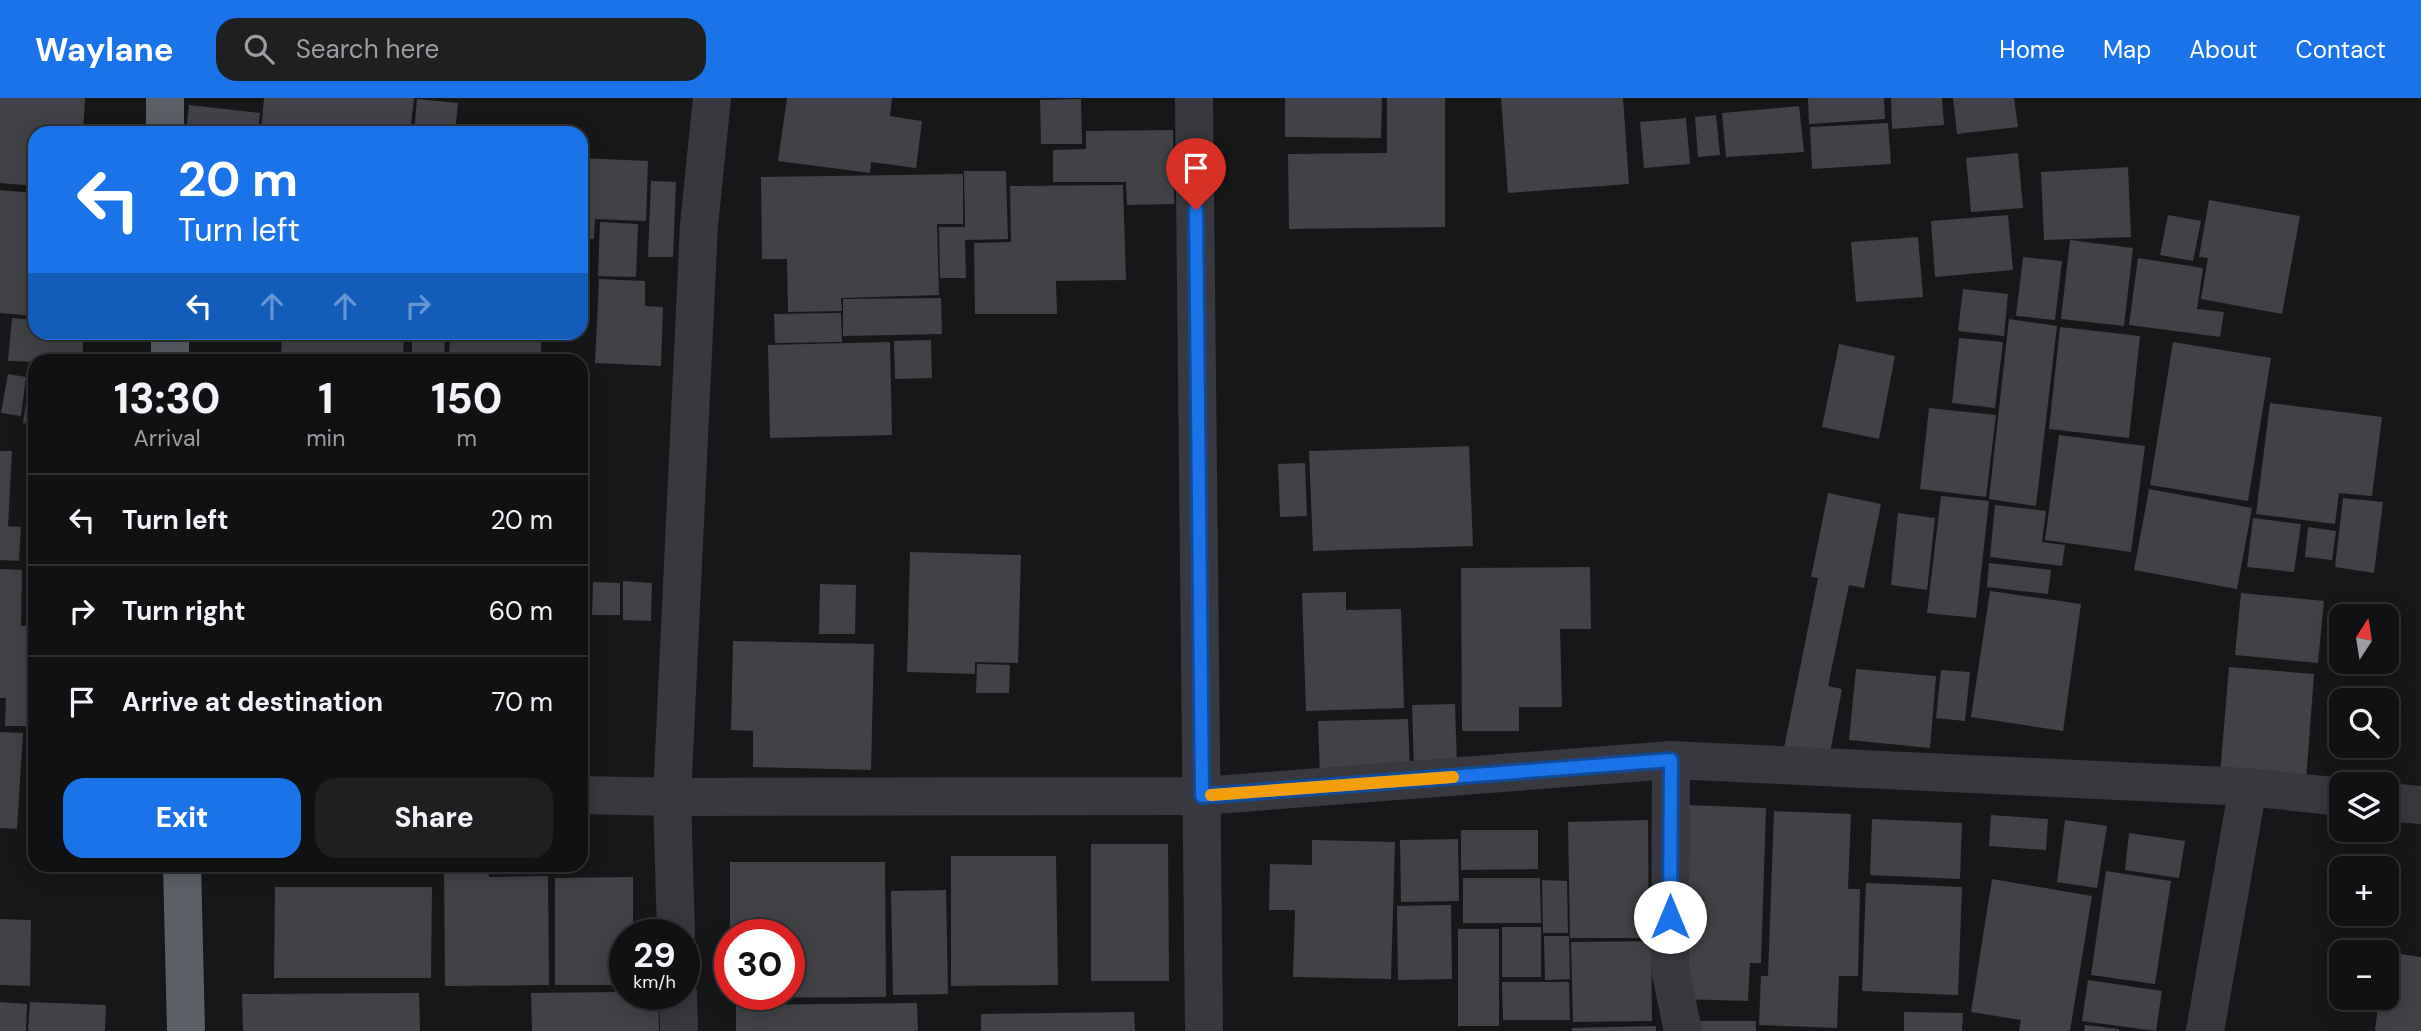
<!DOCTYPE html>
<html lang="en">
<head>
<meta charset="utf-8">
<style>
  body { margin:0; font-family:"DM Sans",sans-serif; background:#1e1f21; color:#f1f3f6; height:100vh; display:flex; flex-direction:column; font-size:26px; white-space:nowrap }
  * { box-sizing:border-box; margin:0 }
  p { font-size:23px; color:#9c9da0 }
  .icon { flex:none; width:38px; height:38px; fill:none; stroke:currentColor; stroke-width:2; stroke-linecap:round; stroke-linejoin:round }
  .map { position:relative; flex:1; overflow:hidden }
  .drawer { position:absolute; left:28px; top:256px; width:560px; height:518px; display:flex; flex-direction:column; background:#101113; border-radius:21px; box-shadow:0 4px 18px #0003,0 0 0 2px #303133 }
  .drawer>* { flex:none }
  .guide { position:absolute; left:28px; top:28px; width:560px; height:214px; border-radius:21px; box-shadow:0 4px 18px #0003,0 0 0 2px #303133; background:#1a73e8; color:#fff; overflow:hidden }
  .needle { width:46px; rotate:12deg }
  .controls { position:absolute; left:2329px; top:506px; display:grid; gap:14px }
  .controls a { display:grid; place-items:center; width:70px; height:70px; border-radius:14px; background:#101113; box-shadow:0 4px 18px #0003,0 0 0 2px #303133; font-size:35px }
  .speed { position:absolute; left:609px; top:821px; display:flex; gap:14px; font-size:35px; font-weight:700; text-align:center }
  .speed>* { display:grid; place-content:center; width:91px; height:91px; border-radius:50%; background:#101113; box-shadow:0 4px 18px #0003,0 0 0 2px #303133; line-height:1 }
  .speed small { font-size:18px; font-weight:400 }
  .speed .limit { border:10px solid #d22; background:#fff; color:#111 }
  .pin { position:absolute; display:grid; place-items:center; width:60px; height:60px; color:#fff; margin:-72px -30px; border-radius:50% 50% 50% 0; rotate:-45deg; box-shadow:0 0 7px #0007 }
  .pin .icon { rotate:45deg }
  .me { position:absolute; width:77px; margin:-38px; rotate:0deg; stroke-linejoin:round; filter:drop-shadow(0 0 5px #0008) }
  .turn { display:flex; align-items:center; gap:24px; height:147px; padding:0 35px; font-size:32px }
  .turn .icon { width:91px; height:91px; stroke-width:2.5 }
  .turn b { display:block; font-size:49px; line-height:60px }
  .lanes { display:flex; align-items:center; height:66px; padding:0 35px; background:#0003; justify-content:center; gap:35px; direction:ltr }
  .lanes .off { opacity:.35 }
  .eta { display:flex; justify-content:space-evenly; align-items:center; height:119px; text-align:center }
  .eta b { font-size:42px; font-weight:800; line-height:49px }
  .button { display:flex; gap:14px; margin-top:auto; padding:14px 35px }
  .button a { flex:1; height:80px; border-radius:21px; background:#1a73e8; color:#fff; font-size:28px; font-weight:800; line-height:80px; text-align:center }
  .button a+a { background:#1e1f21; color:#f1f3f6 }
  ul { padding:0; list-style:none }
  li { display:flex; align-items:center; gap:21px; height:91px; padding:0 35px; border-top:2px solid #303133 }
  li div { flex:1 }
  li b { display:block; font-size:26px }
  li em { font-style:normal }
  header { display:flex; align-items:center; gap:42px; box-sizing:border-box; height:98px; padding:0 35px; background:#1a73e8; color:#fff }
  header strong { font-size:33px }
  nav { display:flex; gap:38px; margin-inline-start:auto; font-size:24px }
  .search { width:490px; height:63px; background:#1e1f21; display:flex; align-items:center; gap:18px; box-sizing:border-box; padding:0 24px; border-radius:21px; color:#9c9da0; font-size:26px }
  .map>svg:first-child { display:block }
  .building { fill:#404246 }
  .lines { fill:none; stroke-linecap:round; stroke-linejoin:round }
  .minor { stroke:#37393e; stroke-width:38 }
  .trunk { stroke:#5b5f66; stroke-width:38 }
  .route-casing { stroke:#114b97; stroke-width:18 }
  .route { stroke:#1a73e8; stroke-width:12 }
  .slow { stroke:#f59e0b; stroke-width:12 }
</style>
</head>
<body>
<header>
<strong>Waylane</strong>
<div class="search"><svg class="icon" aria-label="search" viewBox="0 0 24 24"><circle cx="10" cy="10" r="6"/><path d="M15 15l6 6"/></svg>Search here</div>
<nav><a>Home</a><a>Map</a><a>About</a><a>Contact</a></nav>
</header>
<div class="map">
<svg width="2421" height="933" viewBox="0 0 2421 933">
  <rect width="100%" height="100%" fill="#161719"/>
  <g class="building">
    <path d="M 0,0 L 85,0 L 83,35 L 35,35 L 35,88 L 0,85 Z"/>
    <path d="M 264,0 L 414,0 L 410,35 L 261,35 Z"/>
    <path d="M 787,0 L 892,0 L 890,18 L 922,23 L 916,70 L 871,64 L 870,75 L 778,63 Z"/>
    <path d="M 1285,0 L 1382,0 L 1381,40 L 1285,39 Z"/>
    <path d="M 1387,0 L 1445,0 L 1445,129 L 1289,131 L 1288,56 L 1387,55 Z"/>
    <path d="M 1501,0 L 1623,0 L 1629,86 L 1508,95 Z"/>
    <path d="M 1808,0 L 1884,0 L 1885,21 L 1809,26 Z"/>
    <path d="M 1891,0 L 1942,0 L 1944,27 L 1892,31 Z"/>
    <path d="M 1953,0 L 2014,0 L 2018,29 L 1957,36 Z"/>
    <path d="M 417,1 L 458,5 L 455,35 L 414,35 Z"/>
    <path d="M 1081,1 L 1082,46 L 1041,46 L 1040,2 Z"/>
    <path d="M 189,7 L 260,15 L 258,35 L 186,35 Z"/>
    <path d="M 1799,8 L 1804,54 L 1726,59 L 1722,15 Z"/>
    <path d="M 1716,17 L 1720,57 L 1698,59 L 1695,19 Z"/>
    <path d="M 1686,20 L 1690,66 L 1644,70 L 1640,24 Z"/>
    <path d="M 1888,25 L 1891,66 L 1812,71 L 1810,29 Z"/>
    <path d="M 1173,32 L 1174,106 L 1127,107 L 1126,84 L 1053,84 L 1053,52 L 1086,51 L 1086,33 Z"/>
    <path d="M 2018,55 L 2023,110 L 1971,114 L 1966,60 Z"/>
    <path d="M 581,60 L 648,63 L 646,123 L 595,121 L 594,141 L 581,141 Z"/>
    <path d="M 2128,69 L 2131,139 L 2044,142 L 2041,74 Z"/>
    <path d="M 964,73 L 1006,73 L 1008,141 L 965,142 L 966,180 L 940,180 L 939,129 L 965,129 Z"/>
    <path d="M 963,76 L 963,126 L 937,126 L 939,197 L 841,200 L 842,213 L 788,214 L 787,161 L 762,161 L 761,79 Z"/>
    <path d="M 651,83 L 676,84 L 673,159 L 648,159 Z"/>
    <path d="M 1123,87 L 1126,182 L 1056,183 L 1057,216 L 975,216 L 974,145 L 1011,144 L 1010,88 Z"/>
    <path d="M 0,92 L 35,95 L 35,218 L 0,215 Z"/>
    <path d="M 2209,102 L 2300,118 L 2282,216 L 2201,201 L 2208,160 L 2199,159 Z"/>
    <path d="M 2008,117 L 2013,172 L 1935,179 L 1931,123 Z"/>
    <path d="M 2168,117 L 2201,123 L 2193,163 L 2160,157 Z"/>
    <path d="M 600,124 L 638,126 L 636,179 L 598,178 Z"/>
    <path d="M 1918,139 L 1923,199 L 1856,204 L 1851,144 Z"/>
    <path d="M 2070,142 L 2133,150 L 2124,228 L 2061,221 Z"/>
    <path d="M 2023,159 L 2062,163 L 2055,222 L 2016,218 Z"/>
    <path d="M 2138,160 L 2203,170 L 2197,211 L 2224,214 L 2220,239 L 2129,227 Z"/>
    <path d="M 599,181 L 645,183 L 645,208 L 663,209 L 661,268 L 595,265 Z"/>
    <path d="M 1963,191 L 2008,196 L 2004,238 L 1958,233 Z"/>
    <path d="M 941,200 L 942,236 L 843,238 L 843,201 Z"/>
    <path d="M 841,215 L 842,244 L 775,245 L 774,216 Z"/>
    <path d="M 12,220 L 35,222 L 35,234 L 84,234 L 82,262 L 35,262 L 35,264 L 8,263 Z"/>
    <path d="M 2009,221 L 2057,228 L 2036,408 L 1989,401 Z"/>
    <path d="M 2060,229 L 2140,238 L 2129,340 L 2049,331 Z"/>
    <path d="M 282,234 L 404,234 L 403,262 L 281,262 Z"/>
    <path d="M 412,234 L 445,234 L 444,261 L 412,260 Z"/>
    <path d="M 491,234 L 539,234 L 538,239 L 491,237 Z"/>
    <path d="M 450,238 L 541,242 L 541,262 L 449,262 Z"/>
    <path d="M 1959,240 L 2003,244 L 1995,310 L 1952,305 Z"/>
    <path d="M 931,242 L 932,280 L 895,281 L 894,243 Z"/>
    <path d="M 890,244 L 892,337 L 770,340 L 768,247 Z"/>
    <path d="M 2173,244 L 2271,260 L 2248,403 L 2150,387 Z"/>
    <path d="M 1839,246 L 1895,258 L 1879,341 L 1822,329 Z"/>
    <path d="M 32,267 L 35,268 L 35,327 L 23,325 Z"/>
    <path d="M 8,276 L 26,279 L 21,318 L 1,315 Z"/>
    <path d="M 2270,305 L 2382,319 L 2372,398 L 2339,395 L 2335,426 L 2256,416 Z"/>
    <path d="M 1929,310 L 1996,317 L 1986,399 L 1920,391 Z"/>
    <path d="M 2059,337 L 2145,348 L 2131,454 L 2045,442 Z"/>
    <path d="M 1469,348 L 1473,448 L 1313,453 L 1309,353 Z"/>
    <path d="M 0,353 L 12,353 L 8,428 L 21,429 L 19,463 L 0,462 Z"/>
    <path d="M 1305,365 L 1307,418 L 1280,419 L 1278,366 Z"/>
    <path d="M 2149,391 L 2252,410 L 2237,491 L 2134,472 Z"/>
    <path d="M 1828,395 L 1881,406 L 1864,490 L 1849,487 L 1828,588 L 1842,591 L 1828,665 L 1783,655 L 1818,480 L 1811,479 Z"/>
    <path d="M 1941,398 L 1989,403 L 1976,520 L 1927,515 Z"/>
    <path d="M 2343,400 L 2383,404 L 2374,475 L 2335,469 Z"/>
    <path d="M 1995,407 L 2046,413 L 2042,444 L 2065,447 L 2062,468 L 1990,459 Z"/>
    <path d="M 1898,415 L 1935,420 L 1927,492 L 1891,487 Z"/>
    <path d="M 30,417 L 35,417 L 35,456 L 28,456 Z"/>
    <path d="M 2253,420 L 2301,426 L 2294,474 L 2247,469 Z"/>
    <path d="M 2308,429 L 2336,433 L 2332,462 L 2305,459 Z"/>
    <path d="M 910,454 L 1021,457 L 1018,565 L 975,564 L 975,576 L 907,574 Z"/>
    <path d="M 1989,465 L 2051,472 L 2048,496 L 1987,489 Z"/>
    <path d="M 1590,469 L 1591,531 L 1560,531 L 1562,609 L 1519,609 L 1519,633 L 1462,633 L 1461,470 Z"/>
    <path d="M 0,471 L 22,472 L 21,528 L 35,528 L 35,628 L 5,628 L 6,600 L 0,600 Z"/>
    <path d="M 623,483 L 652,485 L 651,523 L 623,522 Z"/>
    <path d="M 593,484 L 620,485 L 620,517 L 592,517 Z"/>
    <path d="M 820,486 L 856,487 L 855,536 L 819,536 Z"/>
    <path d="M 1990,493 L 2081,506 L 2063,633 L 1971,619 Z"/>
    <path d="M 1346,494 L 1346,512 L 1401,511 L 1404,610 L 1306,613 L 1302,495 Z"/>
    <path d="M 2241,495 L 2324,503 L 2318,565 L 2235,557 Z"/>
    <path d="M 733,543 L 874,546 L 871,672 L 753,669 L 753,633 L 731,632 Z"/>
    <path d="M 2339,550 L 2342,550 L 2342,564 L 2373,564 L 2372,572 L 2338,570 Z"/>
    <path d="M 977,566 L 1010,567 L 1009,595 L 976,595 Z"/>
    <path d="M 2229,569 L 2314,576 L 2306,683 L 2220,676 Z"/>
    <path d="M 1856,571 L 1936,578 L 1930,650 L 1849,642 Z"/>
    <path d="M 1941,572 L 1970,574 L 1965,623 L 1936,620 Z"/>
    <path d="M 1455,606 L 1457,669 L 1414,671 L 1412,607 Z"/>
    <path d="M 1408,621 L 1410,673 L 1320,676 L 1318,623 Z"/>
    <path d="M 0,634 L 23,635 L 17,731 L 0,730 Z"/>
    <path d="M 1685,707 L 1766,710 L 1761,865 L 1750,865 L 1748,903 L 1679,901 Z"/>
    <path d="M 1774,713 L 1851,716 L 1848,791 L 1860,791 L 1858,878 L 1839,878 L 1837,930 L 1759,927 L 1761,878 L 1768,878 Z"/>
    <path d="M 1991,717 L 2048,721 L 2046,752 L 1989,748 Z"/>
    <path d="M 1872,721 L 1962,725 L 1960,781 L 1870,777 Z"/>
    <path d="M 1648,722 L 1649,840 L 1570,840 L 1568,724 Z"/>
    <path d="M 2065,722 L 2107,728 L 2097,790 L 2057,784 Z"/>
    <path d="M 1461,732 L 1538,732 L 1538,771 L 1461,772 Z"/>
    <path d="M 2129,735 L 2185,743 L 2179,780 L 2125,772 Z"/>
    <path d="M 1458,741 L 1459,803 L 1401,804 L 1400,742 Z"/>
    <path d="M 1312,742 L 1395,744 L 1391,881 L 1293,879 L 1295,812 L 1269,812 L 1270,766 L 1312,767 Z"/>
    <path d="M 1091,746 L 1168,746 L 1169,883 L 1091,883 Z"/>
    <path d="M 951,758 L 1056,758 L 1058,887 L 951,888 Z"/>
    <path d="M 730,764 L 885,764 L 886,899 L 731,900 L 731,896 L 789,896 L 789,836 L 730,836 Z"/>
    <path d="M 444,766 L 488,766 L 489,779 L 548,778 L 549,887 L 445,888 Z"/>
    <path d="M 2106,773 L 2171,783 L 2155,886 L 2091,877 Z"/>
    <path d="M 633,779 L 633,824 L 653,824 L 653,836 L 625,836 L 625,887 L 555,887 L 555,780 Z"/>
    <path d="M 1463,780 L 1540,780 L 1541,825 L 1463,825 Z"/>
    <path d="M 1992,781 L 2092,798 L 2070,933 L 2019,933 L 2021,922 L 1971,914 Z"/>
    <path d="M 1542,782 L 1567,783 L 1568,835 L 1543,835 Z"/>
    <path d="M 1866,785 L 1962,789 L 1958,897 L 1862,893 Z"/>
    <path d="M 275,789 L 432,789 L 431,880 L 274,880 Z"/>
    <path d="M 946,792 L 948,896 L 893,897 L 891,793 Z"/>
    <path d="M 1451,807 L 1452,881 L 1398,882 L 1397,808 Z"/>
    <path d="M 0,821 L 31,822 L 30,888 L 0,887 Z"/>
    <rect x="1502" y="829" width="39" height="50"/>
    <rect x="1458" y="831" width="41" height="97"/>
    <path d="M 1544,838 L 1569,838 L 1570,881 L 1545,882 Z"/>
    <path d="M 1651,843 L 1652,923 L 1573,924 L 1571,844 Z"/>
    <path d="M 2387,854 L 2421,859 L 2421,933 L 2375,933 L 2379,900 L 2387,900 Z"/>
    <path d="M 2088,882 L 2162,893 L 2156,933 L 2082,923 Z"/>
    <path d="M 1502,884 L 1569,884 L 1570,922 L 1503,922 Z"/>
    <path d="M 625,894 L 625,896 L 658,896 L 659,933 L 532,933 L 531,895 Z"/>
    <path d="M 419,895 L 420,933 L 243,933 L 242,896 Z"/>
    <path d="M 0,904 L 27,906 L 26,933 L 0,933 Z"/>
    <path d="M 30,904 L 106,907 L 105,933 L 28,933 Z"/>
    <path d="M 917,905 L 918,933 L 736,933 L 736,907 Z"/>
    <path d="M 1134,914 L 1135,933 L 981,933 L 981,916 Z"/>
    <path d="M 1904,914 L 1963,915 L 1962,933 L 1904,933 Z"/>
    <rect x="1696" y="923" width="60" height="10"/>
    <path d="M 2085,927 L 2119,931 L 2119,933 L 2084,933 Z"/>
    <path d="M 1656,928 L 1656,933 L 1572,933 L 1572,930 Z"/>
  </g>
  <g class="lines">
    <g class="minor">
      <path d="M 1194,0 L 1204,933"/>
      <path d="M 1671,662 L 1670,871 L 1683,933"/>
      <path d="M 581,697 L 672,699 L 1202,698 L 1671,662 L 2248,689 L 2342,699"/>
      <path d="M 2387,704 L 2421,707"/>
      <path d="M 676,836 L 672,699 L 699,127 L 712,0"/>
      <path d="M 678,896 L 679,933"/>
      <path d="M 2205,933 L 2248,689"/>
    </g>
    <g class="trunk">
      <path d="M 165,0 L 165,35"/>
      <path d="M 170,234 L 170,262"/>
      <path d="M 182,766 L 186,933"/>
    </g>
  </g>
  <g class="lines">
    <g class="route-casing">
      <path id="route" d="M 1196,112 L 1202,698 L 1671,662 L 1670,819"/>
    </g>
    <use href="#route" class="route"/>
    <path class="slow" d="M 1211,697 L 1453,679"/>
  </g>
</svg>
<div class="controls">
<a><svg class="needle" viewBox="-14 -14 28 28"><path d="M0-13l5 13h-10z" fill="#e53935"/><path d="M0 13l5-13h-10z" fill="#9c9da0"/></svg></a>
<a><svg class="icon" aria-label="search" viewBox="0 0 24 24"><circle cx="10" cy="10" r="6"/><path d="M15 15l6 6"/></svg></a>
<a><svg class="icon" aria-label="layers" viewBox="0 0 24 24"><path d="M12 4l9 5-9 5-9-5zM3 14l9 5 9-5"/></svg></a>
<a>+</a>
<a>−</a>
</div>
<div class="speed"><div>29<small>km/h</small></div><div class="limit">30</div></div>
<div class="pin" style="left:1196px;top:112px;background:#d93025"><svg class="icon" aria-label="arrive" viewBox="0 0 24 24"><path d="M6 21V4h12l-3 4 3 4H6"/></svg></div>
<svg class="me" style="left:1670px;top:819px" viewBox="-20 -20 40 40"><circle r="19" fill="#fff"/><path d="M0-13L10 11 0 6-10 11z" fill="#1a73e8"/></svg>
<div class="guide">
<div class="turn"><svg class="icon" aria-label="left" viewBox="0 0 24 24"><path d="M17 20v-9H6M10 6l-5 5 5 5"/></svg><div><b>20 m</b>Turn left</div></div>
<div class="lanes"><svg class="icon" aria-label="left" viewBox="0 0 24 24"><path d="M17 20v-9H6M10 6l-5 5 5 5"/></svg><svg class="icon off" aria-label="ahead" viewBox="0 0 24 24"><path d="M12 20V5M6 11l6-6 6 6"/></svg><svg class="icon off" aria-label="ahead" viewBox="0 0 24 24"><path d="M12 20V5M6 11l6-6 6 6"/></svg><svg class="icon off" aria-label="right" viewBox="0 0 24 24"><path d="M7 20v-9h11M14 6l5 5-5 5"/></svg></div>
</div>
<section class="drawer">
<div class="eta">
<div><b>13:30</b><p>Arrival</p></div>
<div><b>1</b><p>min</p></div>
<div><b>150</b><p>m</p></div>
</div>
<ul>
<li><svg class="icon" aria-label="left" viewBox="0 0 24 24"><path d="M17 20v-9H6M10 6l-5 5 5 5"/></svg><div><b>Turn left</b></div><em>20 m</em></li>
<li><svg class="icon" aria-label="right" viewBox="0 0 24 24"><path d="M7 20v-9h11M14 6l5 5-5 5"/></svg><div><b>Turn right</b></div><em>60 m</em></li>
<li><svg class="icon" aria-label="arrive" viewBox="0 0 24 24"><path d="M6 21V4h12l-3 4 3 4H6"/></svg><div><b>Arrive at destination</b></div><em>70 m</em></li>
</ul>
<div class="button"><a>Exit</a><a>Share</a></div>
</section>
</div>
</body>
</html>
